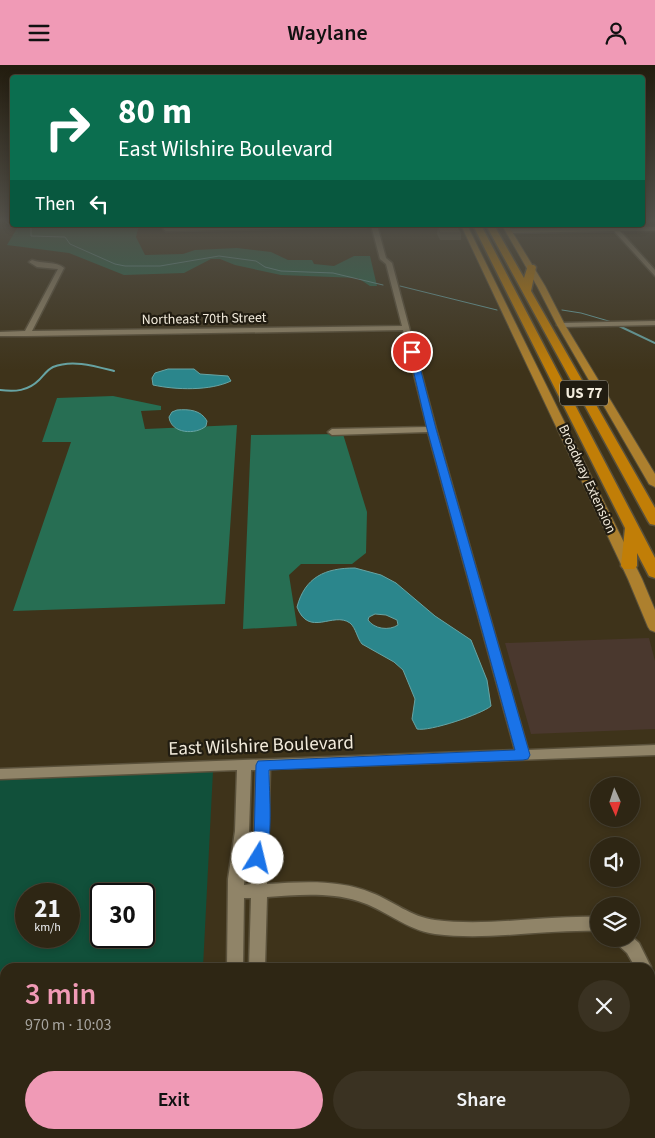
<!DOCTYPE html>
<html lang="en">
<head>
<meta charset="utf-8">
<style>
  body { margin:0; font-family:"Source Sans 3",sans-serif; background:#3a3222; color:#f1f3f6; height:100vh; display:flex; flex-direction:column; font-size:19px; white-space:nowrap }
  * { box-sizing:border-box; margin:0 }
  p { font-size:16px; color:#a7a5a0 }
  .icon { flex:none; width:28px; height:28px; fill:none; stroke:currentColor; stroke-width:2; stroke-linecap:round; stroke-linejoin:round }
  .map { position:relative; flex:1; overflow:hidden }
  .panel { position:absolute; left:0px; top:898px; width:655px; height:176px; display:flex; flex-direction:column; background:#2e2614; border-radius:15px 15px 0 0; box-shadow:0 2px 8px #0003,0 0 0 1px #494334 }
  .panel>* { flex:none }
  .guide { position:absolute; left:10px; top:10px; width:635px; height:152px; border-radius:5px; box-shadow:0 2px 8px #0003,0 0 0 1px #494334; background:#0b6e4f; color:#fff; overflow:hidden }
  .needle { width:32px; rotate:177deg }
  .controls { position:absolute; left:590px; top:712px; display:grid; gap:10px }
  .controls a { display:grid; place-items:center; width:50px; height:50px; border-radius:50%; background:#2e2614; box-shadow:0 2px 8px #0003,0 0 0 1px #494334; font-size:25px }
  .speed { position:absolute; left:15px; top:818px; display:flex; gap:10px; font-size:25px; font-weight:700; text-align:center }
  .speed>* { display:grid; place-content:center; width:65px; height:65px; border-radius:50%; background:#2e2614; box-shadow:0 2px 8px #0003,0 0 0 1px #494334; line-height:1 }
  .speed small { font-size:12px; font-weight:400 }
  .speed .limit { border:2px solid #111; border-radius:8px; background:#fff; color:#111 }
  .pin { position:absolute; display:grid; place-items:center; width:42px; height:42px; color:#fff; margin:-21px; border:2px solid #fff; border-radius:50%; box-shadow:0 1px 5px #0007 }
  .me { position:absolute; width:55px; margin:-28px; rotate:9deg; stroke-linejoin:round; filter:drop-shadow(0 0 4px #0008) }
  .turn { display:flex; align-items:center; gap:18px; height:105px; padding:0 25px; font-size:22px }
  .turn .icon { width:65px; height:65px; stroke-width:2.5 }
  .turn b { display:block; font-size:35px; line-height:42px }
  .then { display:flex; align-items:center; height:48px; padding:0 25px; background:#0003; gap:10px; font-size:19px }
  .round { display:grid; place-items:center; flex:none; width:52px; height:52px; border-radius:26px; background:#3a3222 }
  .overview { display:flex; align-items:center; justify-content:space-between; height:85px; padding:0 25px }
  h1 { font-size:30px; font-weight:600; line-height:38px; color:#f09ab6 }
  .button { display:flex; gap:10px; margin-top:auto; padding:10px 25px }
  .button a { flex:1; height:58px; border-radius:30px; background:#f09ab6; color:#111; font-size:20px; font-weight:600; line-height:58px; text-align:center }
  .button a+a { background:#3a3222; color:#f1f3f6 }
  header { display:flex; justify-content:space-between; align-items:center; height:65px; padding:0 25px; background:#f09ab6; color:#111; font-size:22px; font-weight:600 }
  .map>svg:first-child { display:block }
  .industrial { fill:#4a382e }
  .green { fill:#11503a; fill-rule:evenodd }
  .forest { fill:#276e53 }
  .water { fill:#2b868c; stroke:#67a4a4; fill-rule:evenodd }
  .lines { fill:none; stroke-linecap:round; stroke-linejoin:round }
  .stream-far1 { stroke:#67a4a4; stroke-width:1 }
  .stream { stroke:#67a4a4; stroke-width:2 }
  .minor-casing { stroke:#5a513b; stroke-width:3 }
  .major-casing { stroke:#5a513b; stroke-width:2 }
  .highway-casing { stroke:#5a513b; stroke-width:3 }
  .minor { fill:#908468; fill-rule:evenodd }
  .major { fill:#ad802e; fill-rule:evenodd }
  .highway { fill:#c17e07; fill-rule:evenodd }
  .wall { fill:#595039 }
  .building { fill:#685d42; stroke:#49412e }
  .route { fill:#1a73e8; stroke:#114b97 }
  .labels { text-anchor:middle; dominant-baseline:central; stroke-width:4.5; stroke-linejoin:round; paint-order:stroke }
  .far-street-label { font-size:14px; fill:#f2ebdc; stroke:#211c11 }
  .shield { fill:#211c11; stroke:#b3ad9f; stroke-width:1 }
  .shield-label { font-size:15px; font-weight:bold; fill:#f2ebdc }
  .near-street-label { font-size:19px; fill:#f2ebdc; stroke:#211c11 }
</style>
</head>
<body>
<header><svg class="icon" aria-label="menu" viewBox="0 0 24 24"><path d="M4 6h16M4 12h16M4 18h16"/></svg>Waylane<svg class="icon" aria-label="person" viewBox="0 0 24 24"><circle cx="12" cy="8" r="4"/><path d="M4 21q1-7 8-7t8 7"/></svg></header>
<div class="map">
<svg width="655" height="1073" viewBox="0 0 655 1073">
  <rect width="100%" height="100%" fill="#3e331a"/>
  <path class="industrial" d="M 649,573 L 655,596 L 655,664 L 531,669 L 505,578 Z"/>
  <g class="green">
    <path d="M 213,706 L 203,902 L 5,902 L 5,977 L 0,976 L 0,714 ZM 26,829 L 69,829 L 69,871 L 26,871 ZM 101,829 L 144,829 L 144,871 L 101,871 Z"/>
    <path d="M 5,1026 L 5,1069 L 195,1069 L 195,1073 L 0,1073 L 0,1027 Z"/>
  </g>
  <g class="forest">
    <path d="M 19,160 L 139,160 L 136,172 L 145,190 L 183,189 L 195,185 L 237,183 L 271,187 L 288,195 L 312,195 L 314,199 L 334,201 L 354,191 L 370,191 L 377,221 L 370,221 L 358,213 L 281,210 L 235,200 L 220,194 L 211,194 L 184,208 L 124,210 L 69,188 L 7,180 Z"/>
    <path d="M 113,331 L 161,341 L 161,345 L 141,346 L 145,364 L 237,360 L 225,539 L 13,546 L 71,377 L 42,377 L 57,333 Z"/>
    <path d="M 343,369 L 367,447 L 366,488 L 352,499 L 301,499 L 289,510 L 297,561 L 243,564 L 251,370 Z"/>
  </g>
  <g class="water">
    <path d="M 168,304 L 194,304 L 200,309 L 228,311 L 231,316 C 210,326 176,325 153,320 L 152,313 L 155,308 Z"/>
    <path d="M 177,345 C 189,344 201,345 207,356 L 206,361 C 196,370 171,369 169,352 L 172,347 Z"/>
    <path d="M 355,503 L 381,510 L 396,518 L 435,551 L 471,575 L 487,615 L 491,641 C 482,649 429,667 417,664 L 412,654 L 415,634 L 403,605 L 394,597 L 362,579 C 357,573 356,563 350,558 C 333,546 309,573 297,542 C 305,512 325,503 355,503 ZM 375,549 L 386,550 L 397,555 L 398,560 C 389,566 374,564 368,555 L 369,552 Z"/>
  </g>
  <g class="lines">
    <g class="stream-far1">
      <path d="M 4,155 L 8,159 L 12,159"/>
      <path d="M 23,160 L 31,163 L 31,171 L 65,172 L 70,179 L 115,199 L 125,201 L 160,201 L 219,191 L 256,196 L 265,202 L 281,206 L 333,208 L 383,220"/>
      <path d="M 400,221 L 497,245"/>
      <path d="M 562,245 L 581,248 L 612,257"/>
      <path d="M 617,260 L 619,261"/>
    </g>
    <g class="stream">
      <path d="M 617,260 L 655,278"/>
      <path d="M 0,325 C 15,327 28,326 39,315 C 44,310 47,305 53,302 C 72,294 95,301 114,306"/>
    </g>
    <g class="minor-casing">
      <g id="minor">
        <path d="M 280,160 L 369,160 L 366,162 L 166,166 L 163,164 L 166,162 Z"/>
        <path d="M 371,160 L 377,160 L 386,193 L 392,198 L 436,364 L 528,685 L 655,680 L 655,690 L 270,704 L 268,778 L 266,793 L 267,819 C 302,817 339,814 372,828 C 393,836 411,852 435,855 C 489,862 544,850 599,852 L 599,866 C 544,864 489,876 435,869 C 406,865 385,844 358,836 C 329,827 296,830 267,832 L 265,902 L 249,902 L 251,833 L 244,833 L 243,902 L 227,902 L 228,814 L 235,766 L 237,705 L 0,714 L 0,704 L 515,685 L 428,367 L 332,370 L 328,367 L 332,364 L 427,362 L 403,265 L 27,271 L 0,271 L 0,267 L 25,266 L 58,204 L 37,202 L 29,197 L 32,195 C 42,199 56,196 64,203 L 32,266 L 402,261 L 386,199 L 380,194 ZM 251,705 L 256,705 L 254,778 L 250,793 L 251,819 L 244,820 L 249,766 Z"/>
        <path d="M 655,162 L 655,166 L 620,166 L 655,205 L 655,211 L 614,166 L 509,168 L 506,166 L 509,164 Z"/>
        <path d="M 655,256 L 655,260 L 561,262 L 557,260 L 561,258 Z"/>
        <path d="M 631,871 L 639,878 L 651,902 L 650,905 L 650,902 L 635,902 L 627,888 L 617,879 L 615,874 L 631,874 Z"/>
        <path d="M 650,915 L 655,917 L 655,945 L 650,943 Z"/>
        <path d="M 221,1069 L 239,1069 L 240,1073 L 220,1073 Z"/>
        <path d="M 246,1069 L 264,1069 L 265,1073 L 245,1073 Z"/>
      </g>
    </g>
    <g class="major-casing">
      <g id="major">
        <path d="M 461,160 L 467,160 L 642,514 L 655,545 L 655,567 L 650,565 L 648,562 L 628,514 Z"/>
        <path d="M 502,160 L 508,160 L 545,221 L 565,260 L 655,409 L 655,422 L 649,419 L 557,260 L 537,221 Z"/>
      </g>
    </g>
    <g class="highway-casing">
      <g id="highway">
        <path d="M 473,160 L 481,160 L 655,493 L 655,513 L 649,511 L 637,488 L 637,501 L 634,504 L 624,504 L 621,501 L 625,463 Z"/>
        <path d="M 486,160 L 494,160 L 524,213 L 528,200 L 534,200 L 536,202 L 531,226 L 655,443 L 655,460 L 650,459 L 648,456 Z"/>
      </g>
    </g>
    <use href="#minor" class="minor"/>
    <use href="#major" class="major"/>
    <use href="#highway" class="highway"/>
  </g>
  <path class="wall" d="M 438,162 L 461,168 L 461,175 L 440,175 L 437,169 Z"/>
  <path class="building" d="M 438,162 L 458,162 L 461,168 L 440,168 Z"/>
  <linearGradient id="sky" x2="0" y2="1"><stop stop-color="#221c0e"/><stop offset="0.51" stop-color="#525049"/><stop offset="1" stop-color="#525049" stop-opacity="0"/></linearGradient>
  <rect width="655" height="305" fill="url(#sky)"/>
  <path class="route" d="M 412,285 L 416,287 L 436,364 L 530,690 L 528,694 L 523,695 L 269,705 C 269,729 274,777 263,798 L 258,800 L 252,798 L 250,793 L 254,778 L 256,700 L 258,696 L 515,685 L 427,364 L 409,287 Z"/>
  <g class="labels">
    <g class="far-street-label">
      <text transform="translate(204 254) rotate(-1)">Northeast 70th Street</text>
      <text transform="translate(587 414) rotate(65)">Broadway Extension</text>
    </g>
    <rect class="shield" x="560" y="315.5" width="48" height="25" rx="4"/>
    <g class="shield-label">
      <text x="584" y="328">US 77</text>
    </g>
    <g class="near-street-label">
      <text transform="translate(261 681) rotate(-2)">East Wilshire Boulevard</text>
    </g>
  </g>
</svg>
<div class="controls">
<a><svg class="needle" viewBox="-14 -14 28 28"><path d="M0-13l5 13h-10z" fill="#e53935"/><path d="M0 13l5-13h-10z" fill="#a7a5a0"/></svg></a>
<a><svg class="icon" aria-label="sound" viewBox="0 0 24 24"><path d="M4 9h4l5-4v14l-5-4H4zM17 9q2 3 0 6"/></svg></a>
<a><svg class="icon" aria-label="layers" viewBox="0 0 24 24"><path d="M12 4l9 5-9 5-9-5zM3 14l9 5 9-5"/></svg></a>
</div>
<div class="speed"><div>21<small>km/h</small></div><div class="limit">30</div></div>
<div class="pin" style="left:412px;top:287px;background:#d93025"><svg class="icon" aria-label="arrive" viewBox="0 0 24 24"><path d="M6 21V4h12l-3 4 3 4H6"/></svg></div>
<svg class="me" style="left:258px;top:793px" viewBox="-20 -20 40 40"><circle r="19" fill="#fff"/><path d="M0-13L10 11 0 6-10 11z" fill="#1a73e8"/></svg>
<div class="guide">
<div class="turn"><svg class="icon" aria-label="right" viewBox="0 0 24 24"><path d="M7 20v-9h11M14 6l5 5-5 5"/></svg><div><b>80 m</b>East Wilshire Boulevard</div></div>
<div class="then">Then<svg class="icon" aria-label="left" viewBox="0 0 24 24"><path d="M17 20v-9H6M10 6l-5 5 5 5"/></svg></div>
</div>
<section class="panel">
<div class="overview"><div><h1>3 min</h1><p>970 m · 10:03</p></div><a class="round"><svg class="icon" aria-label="close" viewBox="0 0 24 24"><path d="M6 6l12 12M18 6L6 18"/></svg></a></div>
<div class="button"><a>Exit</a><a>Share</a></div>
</section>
</div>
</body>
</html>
